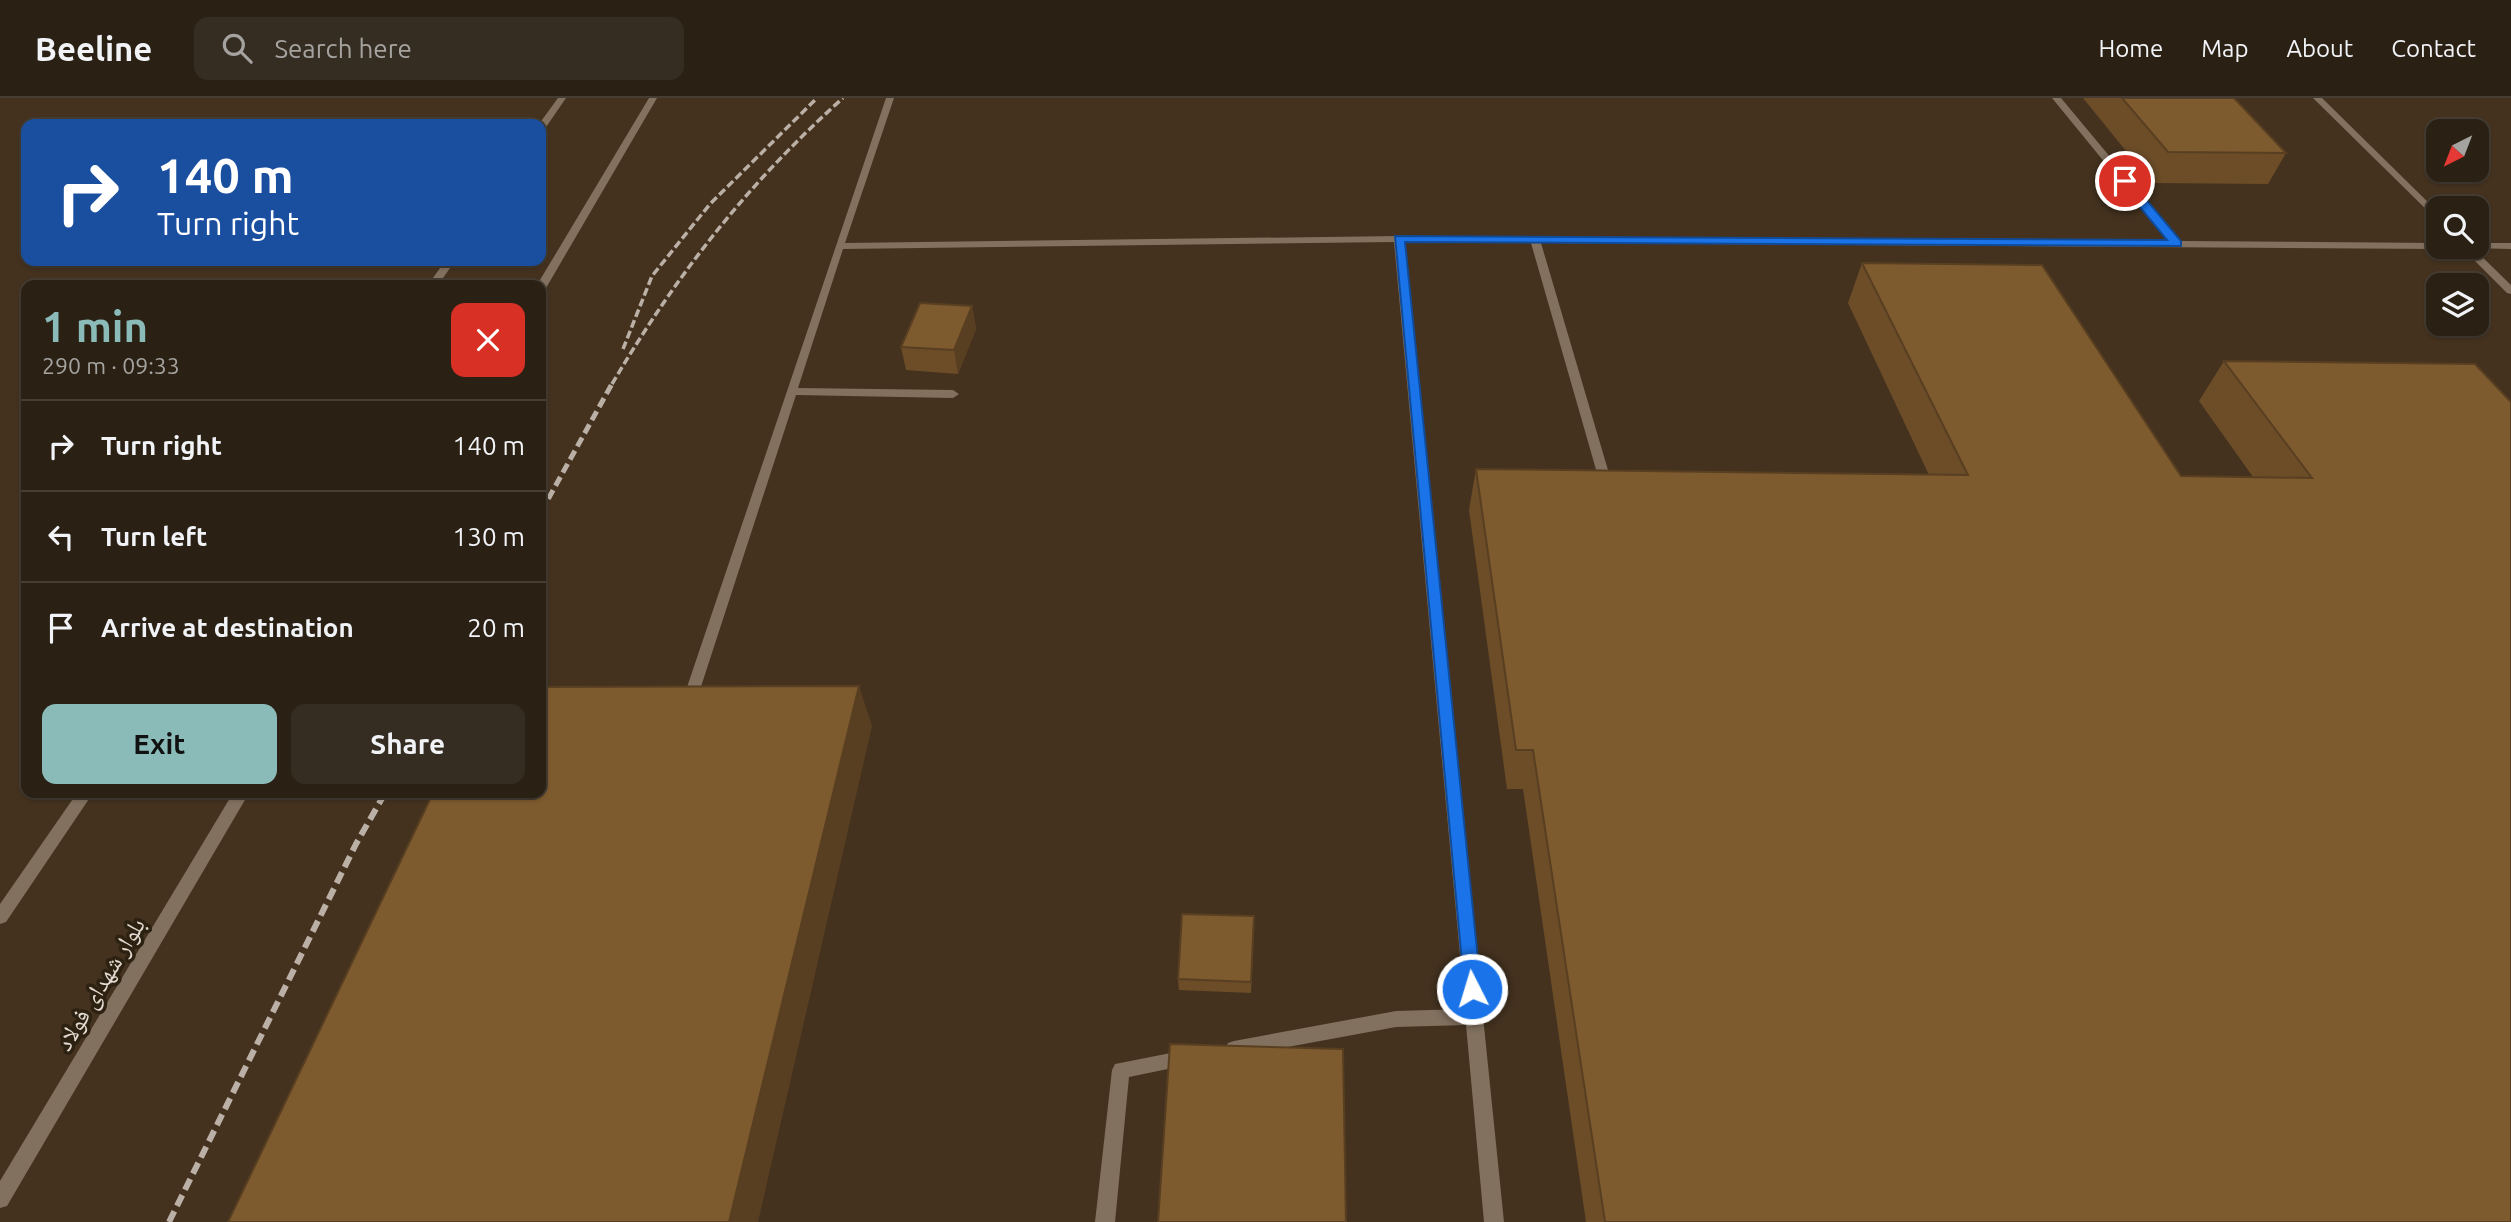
<!DOCTYPE html>
<html lang="en">
<head>
<meta charset="utf-8">
<style>
  body { margin:0; font-family:Ubuntu,"Noto Naskh Arabic",sans-serif; background:#362d22; color:#f1f3f6; height:100vh; display:flex; flex-direction:column; font-size:26px; white-space:nowrap }
  * { box-sizing:border-box; margin:0 }
  p { font-size:23px; color:#a5a3a0 }
  .icon { flex:none; width:38px; height:38px; fill:none; stroke:currentColor; stroke-width:2; stroke-linecap:round; stroke-linejoin:round }
  .map { position:relative; flex:1; overflow:hidden }
  .panel { position:absolute; left:21px; top:182px; width:525px; height:518px; display:flex; flex-direction:column; background:#2a2014; border-radius:14px; box-shadow:0 2px 5px #0004,0 0 0 2px #463e34 }
  .panel>* { flex:none }
  .guide { position:absolute; left:21px; top:21px; width:525px; height:147px; border-radius:14px; box-shadow:0 2px 5px #0004,0 0 0 2px #463e34; background:#1a4fa0; color:#fff; overflow:hidden }
  .needle { width:46px; rotate:222deg }
  .controls { position:absolute; left:2426px; top:21px; display:grid; gap:14px }
  .controls a { display:grid; place-items:center; width:63px; height:63px; border-radius:14px; background:#2a2014; box-shadow:0 2px 5px #0004,0 0 0 2px #463e34; font-size:35px }
  .pin { position:absolute; display:grid; place-items:center; width:60px; height:60px; color:#fff; margin:-30px; border:4px solid #fff; border-radius:50%; box-shadow:0 2px 7px #0007 }
  .me { position:absolute; width:77px; margin:-38px; rotate:355deg; stroke-linejoin:round; filter:drop-shadow(0 0 5px #0008) }
  .turn { display:flex; align-items:center; gap:24px; height:147px; padding:0 21px; font-size:32px }
  .turn .icon { width:91px; height:91px; stroke-width:2.5 }
  .turn b { display:block; font-size:49px; line-height:60px }
  .round { display:grid; place-items:center; flex:none; width:74px; height:74px; border-radius:14px; background:#362d22 }
  .summary { display:flex; align-items:center; justify-content:space-between; height:119px; padding:0 21px }
  h1 { font-size:42px; font-weight:700; line-height:52px; color:#8bbbb9 }
  .primary-button { display:flex; gap:14px; margin-top:auto; padding:14px 21px }
  .primary-button a { flex:1; height:80px; border-radius:14px; background:#8bbbb9; color:#111; font-size:28px; font-weight:700; line-height:80px; text-align:center }
  .primary-button a+a { background:#362d22; color:#f1f3f6 }
  ul { padding:0; list-style:none }
  li { display:flex; align-items:center; gap:21px; height:91px; padding:0 21px; border-top:2px solid #463e34 }
  li div { flex:1 }
  li b { display:block; font-size:26px }
  li em { font-style:normal }
  header { display:flex; align-items:center; gap:42px; box-sizing:border-box; height:98px; padding:0 35px; background:#2a2014; border-bottom:2px solid #463e34 }
  header strong { font-size:33px }
  nav { display:flex; gap:38px; margin-inline-start:auto; font-size:24px }
  .search { width:490px; height:63px; background:#362d22; display:flex; align-items:center; gap:18px; box-sizing:border-box; padding:0 24px; border-radius:14px; color:#a5a3a0; font-size:26px }
  .map>svg:first-child { display:block }
  .built { fill:#44321f; fill-rule:evenodd }
  .lines { fill:none; stroke-linecap:round; stroke-linejoin:round }
  .service { fill:#82715f; fill-rule:evenodd }
  .tertiary { fill:#82715f; fill-rule:evenodd }
  .rail-far2 { stroke:#bbb0a6; stroke-width:3.5; stroke-dasharray:8 3.5; stroke-linecap:butt }
  .rail-far1 { stroke:#bbb0a6; stroke-width:5; stroke-dasharray:10 5; stroke-linecap:butt }
  .rail { stroke:#bbb0a6; stroke-width:6; stroke-dasharray:12 6; stroke-linecap:butt }
  .wall { fill:#6c4d28 }
  .shaded-wall { fill:#583f21 }
  .building { fill:#7e5a2f; stroke:#583f21; stroke-width:2 }
  .route { fill:#1a73e8; stroke:#114b97; stroke-width:2 }
  .labels { text-anchor:middle; dominant-baseline:central; stroke-width:7; stroke-linejoin:round; paint-order:stroke }
  .near-street-label { font-size:24px; fill:#e4dbd2; stroke:#2d2112 }
</style>
</head>
<body>
<header>
<strong>Beeline</strong>
<div class="search"><svg class="icon" aria-label="search" viewBox="0 0 24 24"><circle cx="10" cy="10" r="6"/><path d="M15 15l6 6"/></svg>Search here</div>
<nav><a>Home</a><a>Map</a><a>About</a><a>Contact</a></nav>
</header>
<div class="map">
<svg width="2511" height="1124" viewBox="0 0 2511 1124">
  <rect width="100%" height="100%" fill="#382a1b"/>
  <path class="built" d="M 0,0 L 2511,0 L 2511,1124 L 0,1124 ZM 26,26 L 541,26 L 541,163 L 26,163 ZM 2438,33 L 2476,33 L 2476,72 L 2438,72 ZM 2438,110 L 2476,110 L 2476,149 L 2438,149 ZM 26,187 L 541,187 L 541,695 L 26,695 ZM 2438,187 L 2476,187 L 2476,226 L 2438,226 Z"/>
  <g class="lines">
    <g class="service">
      <path d="M 886,0 L 894,0 L 845,145 L 1399,138 L 2169,143 L 2052,0 L 2061,0 L 2180,143 L 2438,145 L 2438,149 L 2443,149 L 2438,151 L 1541,145 L 1613,389 L 1607,393 L 1601,389 L 1531,145 L 1404,144 L 1504,1124 L 1484,1124 L 1466,927 L 1396,929 L 1234,959 L 1228,957 L 1225,951 L 1228,945 L 1234,943 L 1396,913 L 1465,911 L 1394,144 L 843,151 L 798,290 L 953,292 L 959,296 L 953,300 L 796,297 L 696,604 L 694,608 L 684,608 L 682,604 Z"/>
      <path d="M 2313,0 L 2322,0 L 2438,114 L 2438,123 Z"/>
      <path d="M 2476,145 L 2511,145 L 2511,151 L 2473,150 L 2511,187 L 2511,196 L 2507,195 L 2461,149 L 2476,149 Z"/>
      <path d="M 1186,952 L 1192,954 L 1195,960 L 1192,966 L 1129,979 L 1115,1124 L 1095,1124 L 1112,972 L 1115,966 Z"/>
    </g>
    <g class="tertiary">
      <path d="M 558,0 L 566,0 L 544,32 L 541,33 L 539,26 Z"/>
      <path d="M 649,0 L 657,0 L 546,190 L 541,193 L 541,187 L 537,187 Z"/>
      <path d="M 445,163 L 455,163 L 438,187 L 428,187 Z"/>
      <path d="M 77,695 L 93,695 L 6,824 L 0,826 L 0,806 Z"/>
      <path d="M 233,695 L 249,695 L 7,1108 L 0,1110 L 0,1083 Z"/>
    </g>
    <g class="rail-far2">
      <path d="M 623,251 L 652,178 L 710,106 L 817,0"/>
      <path d="M 612,286 C 677,176 748,85 843,0"/>
    </g>
    <path class="rail-far1" d="M 541,414 L 613,284"/>
    <path class="rail" d="M 169,1124 L 356,746 L 385,695"/>
  </g>
  <g class="wall">
    <path d="M 2083,0 L 2234,0 L 2286,55 L 2268,86 L 2152,85 Z"/>
    <path d="M 1862,165 L 2181,378 L 2253,379 L 2199,303 L 2224,263 L 2475,266 L 2511,1124 L 1586,1124 L 1523,691 L 1507,691 L 1469,412 L 1476,371 L 1929,377 L 1848,205 Z"/>
    <path d="M 972,208 L 976,231 L 958,276 L 906,272 L 901,249 Z"/>
    <path d="M 1254,830 L 1251,895 L 1179,892 L 1178,881 Z"/>
  </g>
  <g class="shaded-wall">
    <path d="M 972,208 L 976,231 L 958,276 L 954,252 Z"/>
    <path d="M 859,588 L 872,628 L 758,1124 L 729,1124 Z"/>
  </g>
  <g class="building">
    <path d="M 2122,0 L 2234,0 L 2286,55 L 2168,54 Z"/>
    <path d="M 1862,165 L 2042,167 L 2181,378 L 2312,380 L 2224,263 L 2475,266 L 2511,304 L 2511,1124 L 1605,1124 L 1533,652 L 1516,652 L 1476,371 L 1968,377 Z"/>
    <path d="M 920,205 L 972,208 L 954,252 L 901,249 Z"/>
    <path d="M 859,588 L 729,1124 L 228,1124 L 433,695 L 541,695 L 541,589 Z"/>
    <path d="M 1182,816 L 1254,818 L 1251,884 L 1178,881 Z"/>
    <path d="M 1170,946 L 1343,951 L 1346,1124 L 1158,1124 Z"/>
  </g>
  <path class="route" d="M 2121,81 L 2129,81 L 2181,143 L 2181,148 L 1405,144 L 1481,891 L 1478,897 L 1472,900 L 1465,897 L 1395,138 L 2167,142 L 2121,86 Z"/>
  <g class="labels">
    <g class="near-street-label">
      <text transform="translate(100 886) rotate(-59)">بلوار شهدای فولاد</text>
    </g>
  </g>
</svg>
<div class="controls">
<a><svg class="needle" viewBox="-14 -14 28 28"><path d="M0-13l5 13h-10z" fill="#e53935"/><path d="M0 13l5-13h-10z" fill="#a5a3a0"/></svg></a>
<a><svg class="icon" aria-label="search" viewBox="0 0 24 24"><circle cx="10" cy="10" r="6"/><path d="M15 15l6 6"/></svg></a>
<a><svg class="icon" aria-label="layers" viewBox="0 0 24 24"><path d="M12 4l9 5-9 5-9-5zM3 14l9 5 9-5"/></svg></a>
</div>
<div class="pin" style="left:2125px;top:83px;background:#d93025"><svg class="icon" aria-label="arrive" viewBox="0 0 24 24"><path d="M6 21V4h12l-3 4 3 4H6"/></svg></div>
<svg class="me" style="left:1472px;top:891px" viewBox="-20 -20 40 40"><circle r="17" fill="#1a73e8" stroke="#fff" stroke-width="3"/><path d="M0-11L8 9 0 5-8 9z" fill="#fff"/></svg>
<div class="guide">
<div class="turn"><svg class="icon" aria-label="right" viewBox="0 0 24 24"><path d="M7 20v-9h11M14 6l5 5-5 5"/></svg><div><b>140 m</b>Turn right</div></div>
</div>
<section class="panel">
<div class="summary"><div><h1>1 min</h1><p>290 m · 09:33</p></div><a class="round" style="background:#d93025;color:#fff"><svg class="icon" aria-label="close" viewBox="0 0 24 24"><path d="M6 6l12 12M18 6L6 18"/></svg></a></div>
<ul>
<li><svg class="icon" aria-label="right" viewBox="0 0 24 24"><path d="M7 20v-9h11M14 6l5 5-5 5"/></svg><div><b>Turn right</b></div><em>140 m</em></li>
<li><svg class="icon" aria-label="left" viewBox="0 0 24 24"><path d="M17 20v-9H6M10 6l-5 5 5 5"/></svg><div><b>Turn left</b></div><em>130 m</em></li>
<li><svg class="icon" aria-label="arrive" viewBox="0 0 24 24"><path d="M6 21V4h12l-3 4 3 4H6"/></svg><div><b>Arrive at destination</b></div><em>20 m</em></li>
</ul>
<div class="primary-button"><a>Exit</a><a>Share</a></div>
</section>
</div>
</body>
</html>
